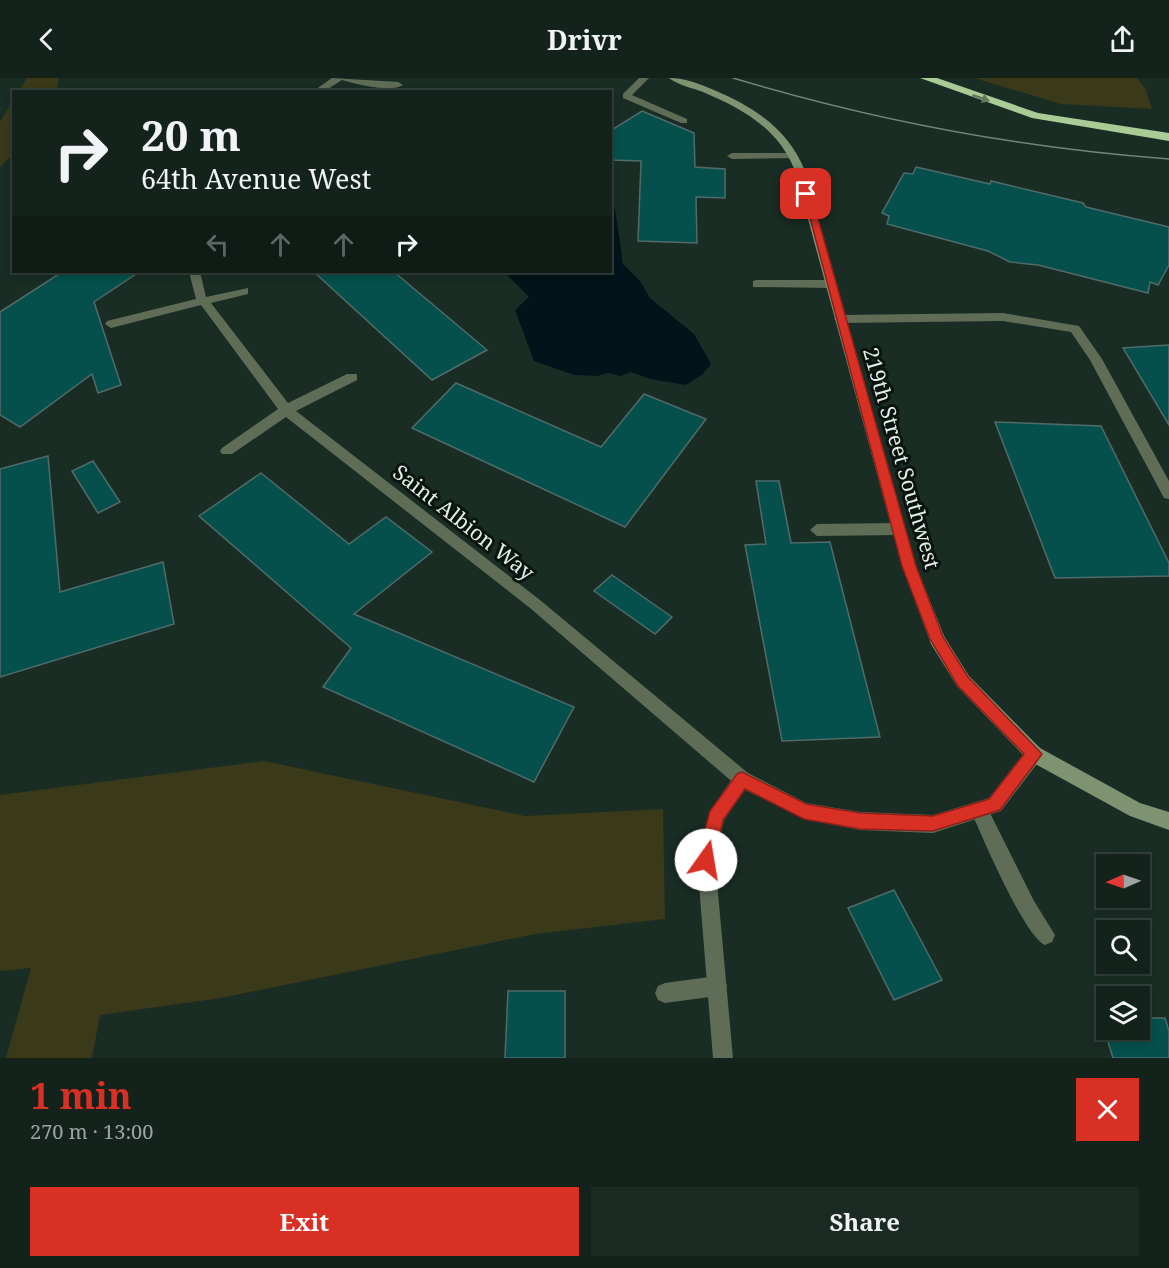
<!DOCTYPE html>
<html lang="en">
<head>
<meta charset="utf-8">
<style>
  body { margin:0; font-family:"Noto Serif",serif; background:#1c2a24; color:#f1f3f6; height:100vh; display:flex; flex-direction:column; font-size:22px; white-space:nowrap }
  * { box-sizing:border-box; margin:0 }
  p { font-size:20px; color:#9da4a3 }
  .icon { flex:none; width:33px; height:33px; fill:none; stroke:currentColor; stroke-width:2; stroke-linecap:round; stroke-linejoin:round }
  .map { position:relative; height:980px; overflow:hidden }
  .sheet { display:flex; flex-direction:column; background:#13221b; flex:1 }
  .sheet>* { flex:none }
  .banner { position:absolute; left:12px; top:12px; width:600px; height:183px; border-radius:0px; box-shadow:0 3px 9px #0003,0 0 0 2px #323f3a; background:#13221b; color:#f1f3f6; overflow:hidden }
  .needle { width:39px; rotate:268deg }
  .fabs { position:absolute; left:1096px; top:776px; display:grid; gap:12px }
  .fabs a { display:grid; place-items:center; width:54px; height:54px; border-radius:0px; background:#13221b; box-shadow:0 3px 9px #0003,0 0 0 2px #323f3a; font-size:30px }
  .pin { position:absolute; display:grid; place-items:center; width:51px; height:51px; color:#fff; margin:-26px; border-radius:12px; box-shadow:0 3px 9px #0006 }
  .me { position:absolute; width:66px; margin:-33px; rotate:13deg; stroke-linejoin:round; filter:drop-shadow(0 0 4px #0008) }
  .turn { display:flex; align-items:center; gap:21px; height:126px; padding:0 30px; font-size:27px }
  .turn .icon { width:78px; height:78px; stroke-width:2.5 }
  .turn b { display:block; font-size:42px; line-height:51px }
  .lanes { display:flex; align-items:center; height:57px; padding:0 30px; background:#0003; justify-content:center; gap:30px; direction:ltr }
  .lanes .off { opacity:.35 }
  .round { display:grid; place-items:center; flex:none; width:63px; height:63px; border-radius:0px; background:#1c2a24 }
  .overview { display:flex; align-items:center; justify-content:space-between; height:102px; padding:0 30px }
  h1 { font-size:36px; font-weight:700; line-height:45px; color:#d93025 }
  .cta { display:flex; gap:12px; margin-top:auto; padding:12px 30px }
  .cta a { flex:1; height:69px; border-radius:0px; background:#d93025; color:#fff; font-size:24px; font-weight:700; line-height:69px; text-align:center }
  .cta a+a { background:#1c2a24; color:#f1f3f6 }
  header { display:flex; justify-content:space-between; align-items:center; height:78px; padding:0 30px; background:#13221b; font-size:27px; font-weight:700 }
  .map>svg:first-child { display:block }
  .green { fill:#3a3919 }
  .water { fill:#00141a }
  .building { fill:#05504c; stroke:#506b69; stroke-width:1.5 }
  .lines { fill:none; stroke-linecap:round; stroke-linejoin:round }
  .lane { fill:#5f6d57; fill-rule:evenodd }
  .street { fill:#5f6d57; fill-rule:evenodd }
  .secondary { fill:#7d9371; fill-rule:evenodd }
  .highway { fill:#a9cc97; fill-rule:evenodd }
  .tram { stroke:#75857d; stroke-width:1.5 }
  .oneway { fill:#62795a }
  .route { fill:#d93025; stroke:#8d1f18; stroke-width:1.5 }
  .labels { text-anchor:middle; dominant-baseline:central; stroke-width:6; stroke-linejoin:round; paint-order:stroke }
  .street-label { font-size:21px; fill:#e3f0e9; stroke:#0b130f }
</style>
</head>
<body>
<header><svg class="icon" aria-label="back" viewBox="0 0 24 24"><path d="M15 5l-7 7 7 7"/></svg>Drivr<svg class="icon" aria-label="share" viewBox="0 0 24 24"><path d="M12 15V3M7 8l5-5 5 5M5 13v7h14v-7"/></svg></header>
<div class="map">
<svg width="1169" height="980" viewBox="0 0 1169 980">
  <rect width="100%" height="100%" fill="#192d24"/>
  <g class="green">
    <path d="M 27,0 L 59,0 L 56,13 L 19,13 Z"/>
    <path d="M 974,0 L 1137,0 L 1146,12 L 1152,31 L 1061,26 Z"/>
    <path d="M 13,22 L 13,76 L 0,89 L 0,44 Z"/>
    <path d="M 264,683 L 525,738 L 663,731 L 665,841 L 535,856 L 221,920 L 100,937 L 92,980 L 6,980 L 31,890 L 0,893 L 0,717 Z"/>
  </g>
  <path class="water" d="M 611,128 L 615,131 L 623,186 L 640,203 L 650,220 L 694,256 L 711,286 L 703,296 L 686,307 L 650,301 L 631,294 L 621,298 L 608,295 L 597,298 L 574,297 L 534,283 L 515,232 L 529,219 L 504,194 L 610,194 Z"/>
  <g class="building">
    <path d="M 642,33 L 694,55 L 695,89 L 725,91 L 725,120 L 696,119 L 697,165 L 638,163 L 641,83 L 610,82 L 610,53 Z"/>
    <path d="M 916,89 L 990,106 L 991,103 L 1083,125 L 1086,129 L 1169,149 L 1169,187 L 1158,207 L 1150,204 L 1148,215 L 1038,187 L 1010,184 L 988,173 L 887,146 L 889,138 L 882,135 L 904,95 L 913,96 Z"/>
    <path d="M 62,194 L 139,194 L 94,224 L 121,307 L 98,315 L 92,296 L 20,349 L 0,337 L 0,234 Z"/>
    <path d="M 314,194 L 394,194 L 487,272 L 432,302 Z"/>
    <path d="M 1169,267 L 1169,347 L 1123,270 Z"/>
    <path d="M 456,305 L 601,369 L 644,316 L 706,341 L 625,449 L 412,350 Z"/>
    <path d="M 995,344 L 1101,348 L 1169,485 L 1169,498 L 1055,500 Z"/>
    <path d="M 48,378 L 60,514 L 163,484 L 174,546 L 0,599 L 0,391 Z"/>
    <path d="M 93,383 L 120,424 L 98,435 L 72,393 Z"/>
    <path d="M 261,395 L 349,466 L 386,439 L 432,474 L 354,536 L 574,629 L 534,704 L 323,609 L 351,570 L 199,438 Z"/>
    <path d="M 756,403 L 779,403 L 791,465 L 830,464 L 880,659 L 782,663 L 745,467 L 766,466 Z"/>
    <path d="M 612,497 L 672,539 L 655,556 L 594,513 Z"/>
    <path d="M 894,812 L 942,902 L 894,922 L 848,830 Z"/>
    <path d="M 508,913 L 565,913 L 565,980 L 505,980 Z"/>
    <path d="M 1140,940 L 1165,940 L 1169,953 L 1169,980 L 1113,980 L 1101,941 L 1107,941 L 1107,951 L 1140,951 Z"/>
  </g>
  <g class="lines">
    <g class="lane">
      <path d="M 332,0 L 398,4 L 403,7 C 391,15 355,6 342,2 L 323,14 L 312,14 Z"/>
      <path d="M 639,0 L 649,0 L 632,17 L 687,41 L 687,45 L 681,45 L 623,20 L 623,16 Z"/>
      <path d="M 793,75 L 797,76 L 797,80 L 732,81 L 727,78 L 732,75 Z"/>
      <path d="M 189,194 L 200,194 L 206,219 L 248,210 L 248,216 L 211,225 L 288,325 L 347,296 L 357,296 L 357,302 L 296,333 L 540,522 L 748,695 L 751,701 L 748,707 L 742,709 L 736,707 L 530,530 L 286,339 L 232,376 L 222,376 L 220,373 L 222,370 L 278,331 L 201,227 L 111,250 L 105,246 L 107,243 L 196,221 Z"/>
      <path d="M 757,202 L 831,202 L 837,206 L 831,210 L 753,209 L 753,203 Z"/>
      <path d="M 1003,235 L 1079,248 L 1102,281 L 1169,403 L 1169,421 L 1164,420 L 1090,282 L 1071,254 L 1003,243 L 840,245 L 834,241 L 840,237 Z"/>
      <path d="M 899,445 L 906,451 L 899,457 L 817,458 L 810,452 L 817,446 Z"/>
      <path d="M 979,723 L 985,725 L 1034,823 L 1055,857 L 1052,864 L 1045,867 C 1024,858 981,756 970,731 L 973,725 Z"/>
      <path d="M 717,898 L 724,901 L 727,908 L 724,915 L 717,918 L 665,925 L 658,922 L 655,915 L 658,908 L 665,905 Z"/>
    </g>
    <path class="street" d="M 1034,668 L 1040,670 L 1043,676 L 1040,682 L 1001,733 L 933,755 L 860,752 L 804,741 L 745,712 L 724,742 L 715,782 L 733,980 L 713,980 L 697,782 L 710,733 L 736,695 L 742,693 L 748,695 L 806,725 L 860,734 L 933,737 L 989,720 L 1028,670 Z"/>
    <path class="secondary" d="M 669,0 C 686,0 699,6 714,12 C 754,29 788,51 805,93 L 916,488 L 944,558 L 969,598 L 1040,670 L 1140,725 L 1169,734 L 1169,752 L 1130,738 L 1028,682 L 957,608 L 931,566 L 902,488 L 795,93 C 779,51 743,31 703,14 C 692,10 678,7 669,0 Z"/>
    <path class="highway" d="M 920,0 L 937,0 L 1038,35 L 1169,55 L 1169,63 L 1032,40 Z"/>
    <path class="tram" d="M 733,0 C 876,43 1020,70 1169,81"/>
  </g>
  <defs><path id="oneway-solid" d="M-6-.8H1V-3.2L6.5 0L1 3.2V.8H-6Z" transform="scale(1.5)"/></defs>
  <use class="oneway" href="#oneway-solid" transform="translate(981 20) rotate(19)"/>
  <path class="route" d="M 803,113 L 811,116 L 916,488 L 943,559 L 968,599 L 1042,676 L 1000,732 L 933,753 L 860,751 L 804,741 L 745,711 L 723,742 L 714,782 L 712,787 L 706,790 L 700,787 L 697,782 L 710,733 L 737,696 L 742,694 L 806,726 L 860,735 L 933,738 L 989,721 L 1024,676 L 958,608 L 930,561 L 902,488 Z"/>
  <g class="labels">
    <g class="street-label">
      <text transform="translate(902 380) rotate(74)">219th Street Southwest</text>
      <text transform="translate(464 444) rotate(38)">Saint Albion Way</text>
    </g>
  </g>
</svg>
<div class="fabs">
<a><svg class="needle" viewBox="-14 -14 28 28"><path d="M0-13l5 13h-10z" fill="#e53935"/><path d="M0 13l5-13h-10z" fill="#9da4a3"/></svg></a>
<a><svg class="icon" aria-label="search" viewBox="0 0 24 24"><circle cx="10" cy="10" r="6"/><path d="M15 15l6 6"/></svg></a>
<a><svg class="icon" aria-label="layers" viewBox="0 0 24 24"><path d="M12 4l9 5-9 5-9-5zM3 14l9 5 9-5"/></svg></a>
</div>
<div class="pin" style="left:806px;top:116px;background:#d93025"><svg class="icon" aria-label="arrive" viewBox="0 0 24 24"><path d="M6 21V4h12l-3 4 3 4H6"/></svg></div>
<svg class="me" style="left:706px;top:782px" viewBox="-20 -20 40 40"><circle r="19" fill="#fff"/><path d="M0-13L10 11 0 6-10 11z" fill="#d93025"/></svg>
<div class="banner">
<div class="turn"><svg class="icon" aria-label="right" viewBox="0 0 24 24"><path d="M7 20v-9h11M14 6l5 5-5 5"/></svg><div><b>20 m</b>64th Avenue West</div></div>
<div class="lanes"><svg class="icon off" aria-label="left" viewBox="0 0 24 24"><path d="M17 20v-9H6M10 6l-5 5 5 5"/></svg><svg class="icon off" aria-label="ahead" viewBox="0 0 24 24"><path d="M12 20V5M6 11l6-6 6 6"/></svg><svg class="icon off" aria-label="ahead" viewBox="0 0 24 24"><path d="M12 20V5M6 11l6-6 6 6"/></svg><svg class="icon" aria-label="right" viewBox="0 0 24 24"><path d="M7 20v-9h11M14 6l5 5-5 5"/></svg></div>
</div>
</div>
<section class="sheet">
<div class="overview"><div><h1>1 min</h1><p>270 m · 13:00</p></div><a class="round" style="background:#d93025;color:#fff"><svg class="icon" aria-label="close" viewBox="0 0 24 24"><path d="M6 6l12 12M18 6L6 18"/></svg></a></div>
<div class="cta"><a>Exit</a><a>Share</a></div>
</section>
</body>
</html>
